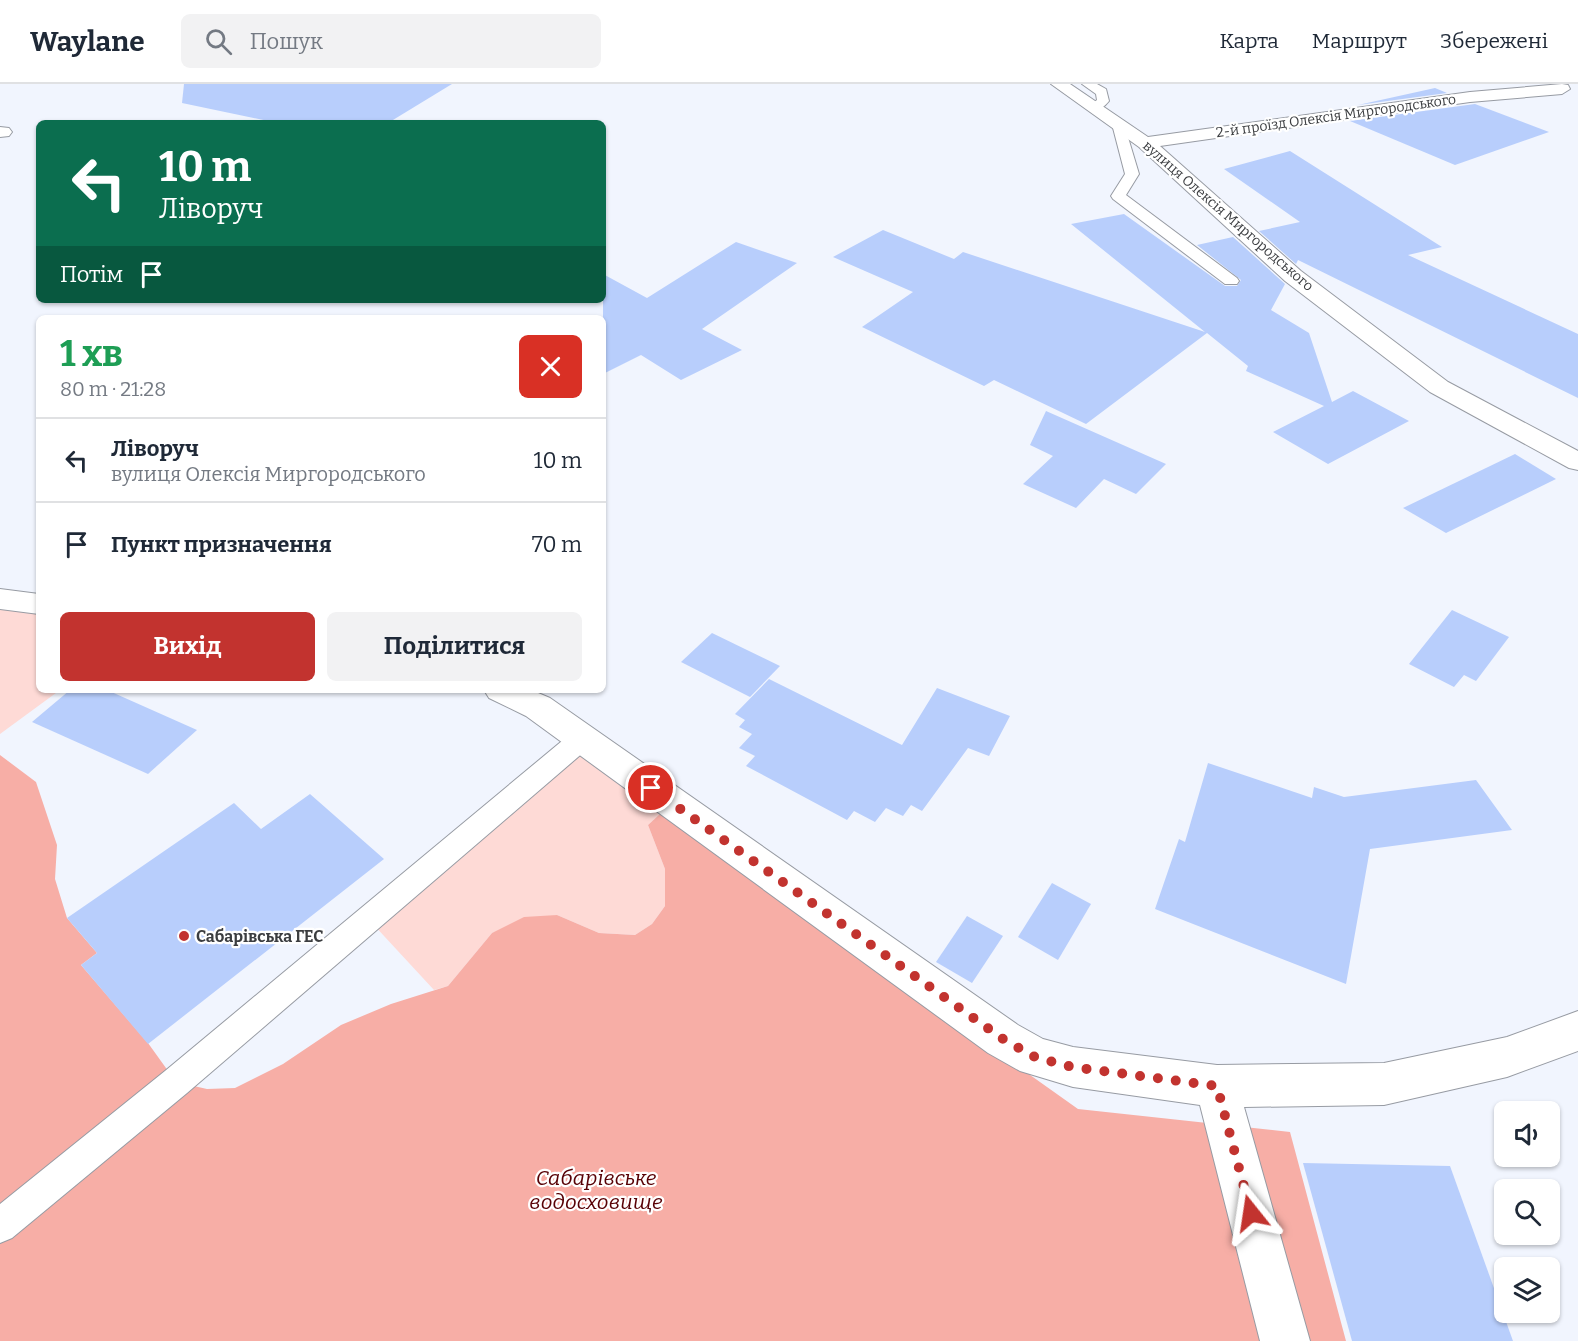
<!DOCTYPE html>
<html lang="uk">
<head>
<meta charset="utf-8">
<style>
  body { margin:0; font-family:Bitter,serif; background:#f2f2f3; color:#1f2937; height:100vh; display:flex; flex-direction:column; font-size:22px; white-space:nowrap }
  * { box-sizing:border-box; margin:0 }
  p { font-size:20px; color:#747a83 }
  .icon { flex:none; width:33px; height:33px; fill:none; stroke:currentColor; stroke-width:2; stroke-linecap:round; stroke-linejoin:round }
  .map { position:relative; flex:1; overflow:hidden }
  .sheet { position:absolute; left:36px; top:231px; width:570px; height:378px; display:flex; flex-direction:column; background:#fff; border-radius:9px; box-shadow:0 2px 4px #0004 }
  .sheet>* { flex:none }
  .guide { position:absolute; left:36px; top:36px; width:570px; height:183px; border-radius:9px; box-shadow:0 2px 4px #0004; background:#0b6e4f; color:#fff; overflow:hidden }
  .fabs { position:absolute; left:1494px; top:1017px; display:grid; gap:12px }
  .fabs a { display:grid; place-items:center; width:66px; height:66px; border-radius:9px; background:#fff; box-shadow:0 2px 4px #0004; font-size:30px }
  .pin { position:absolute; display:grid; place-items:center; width:51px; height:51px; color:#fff; margin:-26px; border:3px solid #fff; border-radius:50%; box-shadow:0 2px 6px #0007 }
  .me { position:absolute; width:66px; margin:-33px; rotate:345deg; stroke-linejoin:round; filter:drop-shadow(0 0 4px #0008) }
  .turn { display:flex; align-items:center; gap:21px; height:126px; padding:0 24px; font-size:27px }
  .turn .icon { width:78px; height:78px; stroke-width:2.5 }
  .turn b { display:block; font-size:42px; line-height:51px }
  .then { display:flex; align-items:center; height:57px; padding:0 24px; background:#0003; gap:12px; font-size:22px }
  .round { display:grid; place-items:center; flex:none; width:63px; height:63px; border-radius:9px; background:#f2f2f3 }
  .overview { display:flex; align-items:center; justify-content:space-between; height:102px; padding:0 24px }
  h1 { font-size:36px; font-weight:700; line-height:45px; color:#1e9e55 }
  .button { display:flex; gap:12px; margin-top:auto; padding:12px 24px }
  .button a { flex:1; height:69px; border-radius:9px; background:#c2332f; color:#fff; font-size:24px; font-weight:700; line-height:69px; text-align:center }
  .button a+a { background:#f2f2f3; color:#1f2937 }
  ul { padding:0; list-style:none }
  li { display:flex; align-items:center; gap:18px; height:84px; padding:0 24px; border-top:2px solid #e0e1e3 }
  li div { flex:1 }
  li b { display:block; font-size:22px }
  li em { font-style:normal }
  header { display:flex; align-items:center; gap:36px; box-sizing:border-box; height:84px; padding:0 30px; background:#fff; border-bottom:2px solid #e0e1e3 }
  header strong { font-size:28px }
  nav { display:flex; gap:33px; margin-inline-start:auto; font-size:21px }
  .search { width:420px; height:54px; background:#f2f2f3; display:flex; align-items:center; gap:15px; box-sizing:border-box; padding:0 21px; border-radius:9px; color:#747a83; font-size:22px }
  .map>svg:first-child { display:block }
  .green { fill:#fedad6 }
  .forest { fill:#f7aea6 }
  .building { fill:#b8cefc }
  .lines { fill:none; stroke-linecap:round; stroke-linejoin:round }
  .service-casing { stroke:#979ba3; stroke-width:2 }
  .minor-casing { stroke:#979ba3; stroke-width:2 }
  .service { fill:#fff; fill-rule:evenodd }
  .minor { fill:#fff; fill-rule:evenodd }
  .route { stroke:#c2332f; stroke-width:10; stroke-dasharray:0 18 }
  .poi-dot { fill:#c2332f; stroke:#fff; stroke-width:2 }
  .labels { text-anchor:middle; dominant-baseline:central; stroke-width:4.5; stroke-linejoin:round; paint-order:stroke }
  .far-street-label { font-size:14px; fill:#3b3d40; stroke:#fff }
  .poi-label { font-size:16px; font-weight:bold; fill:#3b3d40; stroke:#fff; text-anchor:start }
  .near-water-label { font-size:21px; font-style:italic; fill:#580105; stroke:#fff }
</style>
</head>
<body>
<header>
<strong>Waylane</strong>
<div class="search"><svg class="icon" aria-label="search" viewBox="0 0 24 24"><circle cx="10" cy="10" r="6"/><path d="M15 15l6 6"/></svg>Пошук</div>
<nav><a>Карта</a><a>Маршрут</a><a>Збережені</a></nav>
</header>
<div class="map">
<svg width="1578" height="1257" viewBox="0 0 1578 1257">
  <rect width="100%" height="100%" fill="#f1f5fe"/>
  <g class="green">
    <path d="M 0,515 L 39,520 L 39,606 L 60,606 L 0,650 Z"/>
    <path d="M 587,658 L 661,729 L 648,741 L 665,785 L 665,822 L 652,840 L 635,851 L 599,849 L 557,831 L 492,849 L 448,902 L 434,906 L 372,839 Z"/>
  </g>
  <path class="forest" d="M 0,671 L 36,698 L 57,761 L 55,795 L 67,834 L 97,869 L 81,881 L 148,959 L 176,998 L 207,1005 L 235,1004 L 283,980 L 341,941 L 391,920 L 448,902 L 492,849 L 524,833 L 557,831 L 599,849 L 635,851 L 652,840 L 665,822 L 665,785 L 648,741 L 661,729 L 1078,1025 L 1290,1048 L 1346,1257 L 0,1257 Z"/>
  <g class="building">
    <path d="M 184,0 L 452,0 L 388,39 L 278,39 L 182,19 Z"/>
    <path d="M 1435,4 L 1447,9 L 1358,21 Z"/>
    <path d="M 1475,20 L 1549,48 L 1455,81 L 1350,37 Z"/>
    <path d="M 1290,67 L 1442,163 L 1408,171 L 1578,250 L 1578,314 L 1298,176 L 1296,180 L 1259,147 L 1300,138 L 1224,85 Z"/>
    <path d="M 1124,130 L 1225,202 L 1237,202 L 1241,196 L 1197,161 L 1233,153 L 1285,200 L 1271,226 L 1309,249 L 1332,318 L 1353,307 L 1409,337 L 1328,380 L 1273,348 L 1324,322 L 1246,287 L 1248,282 L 1207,249 L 1086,340 L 994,296 L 984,302 L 862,243 L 913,208 L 833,173 L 883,146 L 954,175 L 963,168 L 1205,248 L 1071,140 Z"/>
    <path d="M 736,158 L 797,179 L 702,245 L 742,266 L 681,296 L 641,271 L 603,290 L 603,190 L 647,214 Z"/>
    <path d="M 1046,327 L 1166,380 L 1136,410 L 1104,395 L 1076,424 L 1023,400 L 1053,372 L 1030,361 Z"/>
    <path d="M 1515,370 L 1556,395 L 1446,449 L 1403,424 Z"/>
    <path d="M 1452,526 L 1509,553 L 1476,597 L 1464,591 L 1454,603 L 1409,580 Z"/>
    <path d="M 712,549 L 780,582 L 750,613 L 681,578 Z"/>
    <path d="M 769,595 L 902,661 L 937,604 L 1010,632 L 989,672 L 968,664 L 922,727 L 911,721 L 903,732 L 886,724 L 875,738 L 854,727 L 847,736 L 746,682 L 755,672 L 739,664 L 752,650 L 739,643 L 745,636 L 735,630 Z"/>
    <path d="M 70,606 L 107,606 L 197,646 L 148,690 L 32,638 Z"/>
    <path d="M 1208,679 L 1312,714 L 1314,703 L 1344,713 L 1476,696 L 1512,746 L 1370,765 L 1346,900 L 1155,825 L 1179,755 L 1185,758 Z"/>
    <path d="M 310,710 L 384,775 L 148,960 L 81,881 L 97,869 L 67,834 L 234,719 L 261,745 Z"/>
    <path d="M 1052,799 L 1091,820 L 1058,876 L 1018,853 Z"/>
    <path d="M 967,832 L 1003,852 L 972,899 L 936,878 Z"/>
    <path d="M 1303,1079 L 1450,1082 L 1513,1257 L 1352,1257 Z"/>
  </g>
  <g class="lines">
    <g class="service-casing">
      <g id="service">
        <path d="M 1082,0 L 1097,0 L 1106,5 L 1109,17 C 1105,23 1096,28 1089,26 L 1087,23 L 1097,16 L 1096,10 Z"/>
        <path d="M 1118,36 L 1124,40 L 1139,90 L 1126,111 L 1237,194 L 1239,197 L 1237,200 L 1225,200 L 1113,115 L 1111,112 L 1125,90 L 1112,40 Z"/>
        <path d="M 583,645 L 592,647 L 595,654 L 592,661 L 187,1009 L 12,1154 L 0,1159 L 0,1120 L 165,987 L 574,647 Z"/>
      </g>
    </g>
    <g class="minor-casing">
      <g id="minor">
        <path d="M 1051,0 L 1070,0 L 1148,53 L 1470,8 L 1562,0 L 1568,1 L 1570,5 L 1562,10 L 1470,18 L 1160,62 L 1301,187 L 1448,298 L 1578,367 L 1578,386 L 1569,384 L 1430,308 L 1285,197 L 1139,63 Z"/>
        <path d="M 0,43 L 9,44 L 12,48 L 9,52 L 0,53 Z"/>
        <path d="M 0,505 L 39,510 L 39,530 L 0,525 Z"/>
        <path d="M 484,606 L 531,606 L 550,614 L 1018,941 L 1043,955 L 1073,963 L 1217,981 L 1384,979 L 1507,953 L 1578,927 L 1578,967 L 1507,993 L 1384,1021 L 1244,1023 L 1310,1257 L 1260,1257 L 1200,1021 L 1073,1003 L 1020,987 L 988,969 L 526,632 L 489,614 Z"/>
      </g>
    </g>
    <use href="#service" class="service"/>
    <use href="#minor" class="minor"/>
  </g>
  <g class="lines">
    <path class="route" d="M 651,704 L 1003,955 L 1035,973 L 1072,983 L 1217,1002 L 1251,1129"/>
  </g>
  <circle class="poi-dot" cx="184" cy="852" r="6"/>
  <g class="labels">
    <g class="far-street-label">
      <text transform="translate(1336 32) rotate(-8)">2-й проїзд Олексія Миргородського</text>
      <text transform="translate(1228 132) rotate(41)">вулиця Олексія Миргородського</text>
    </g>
    <g class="poi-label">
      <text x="196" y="852">Сабарівська ГЕС</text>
    </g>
    <g class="near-water-label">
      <text x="596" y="1094">Сабарівське<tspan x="596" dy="24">водосховище</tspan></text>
    </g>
  </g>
</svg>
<div class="fabs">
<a><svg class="icon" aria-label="sound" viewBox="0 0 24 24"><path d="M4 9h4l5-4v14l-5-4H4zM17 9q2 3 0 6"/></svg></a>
<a><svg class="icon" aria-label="search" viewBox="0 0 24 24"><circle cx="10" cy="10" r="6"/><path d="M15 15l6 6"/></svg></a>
<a><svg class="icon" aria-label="layers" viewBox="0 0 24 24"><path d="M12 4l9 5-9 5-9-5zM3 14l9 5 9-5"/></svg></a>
</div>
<div class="pin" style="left:651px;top:704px;background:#d93025"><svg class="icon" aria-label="arrive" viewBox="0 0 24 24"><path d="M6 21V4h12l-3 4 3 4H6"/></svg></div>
<svg class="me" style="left:1251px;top:1129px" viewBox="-20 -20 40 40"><path d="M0-17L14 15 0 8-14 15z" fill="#c2332f" stroke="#fff" stroke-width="4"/></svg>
<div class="guide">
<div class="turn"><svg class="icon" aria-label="left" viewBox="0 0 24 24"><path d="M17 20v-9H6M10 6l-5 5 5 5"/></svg><div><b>10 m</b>Ліворуч</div></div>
<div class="then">Потім<svg class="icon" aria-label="arrive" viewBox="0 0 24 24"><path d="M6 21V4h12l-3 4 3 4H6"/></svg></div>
</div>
<section class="sheet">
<div class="overview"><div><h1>1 хв</h1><p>80 m · 21:28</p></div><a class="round" style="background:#d93025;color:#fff"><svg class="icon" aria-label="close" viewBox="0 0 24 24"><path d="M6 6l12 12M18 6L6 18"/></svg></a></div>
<ul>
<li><svg class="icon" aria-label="left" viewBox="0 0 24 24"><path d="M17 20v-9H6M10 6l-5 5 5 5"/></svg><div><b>Ліворуч</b><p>вулиця Олексія Миргородського</p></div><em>10 m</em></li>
<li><svg class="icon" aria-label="arrive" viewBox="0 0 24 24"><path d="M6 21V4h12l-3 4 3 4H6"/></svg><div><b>Пункт призначення</b></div><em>70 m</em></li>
</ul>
<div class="button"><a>Вихід</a><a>Поділитися</a></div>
</section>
</div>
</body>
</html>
